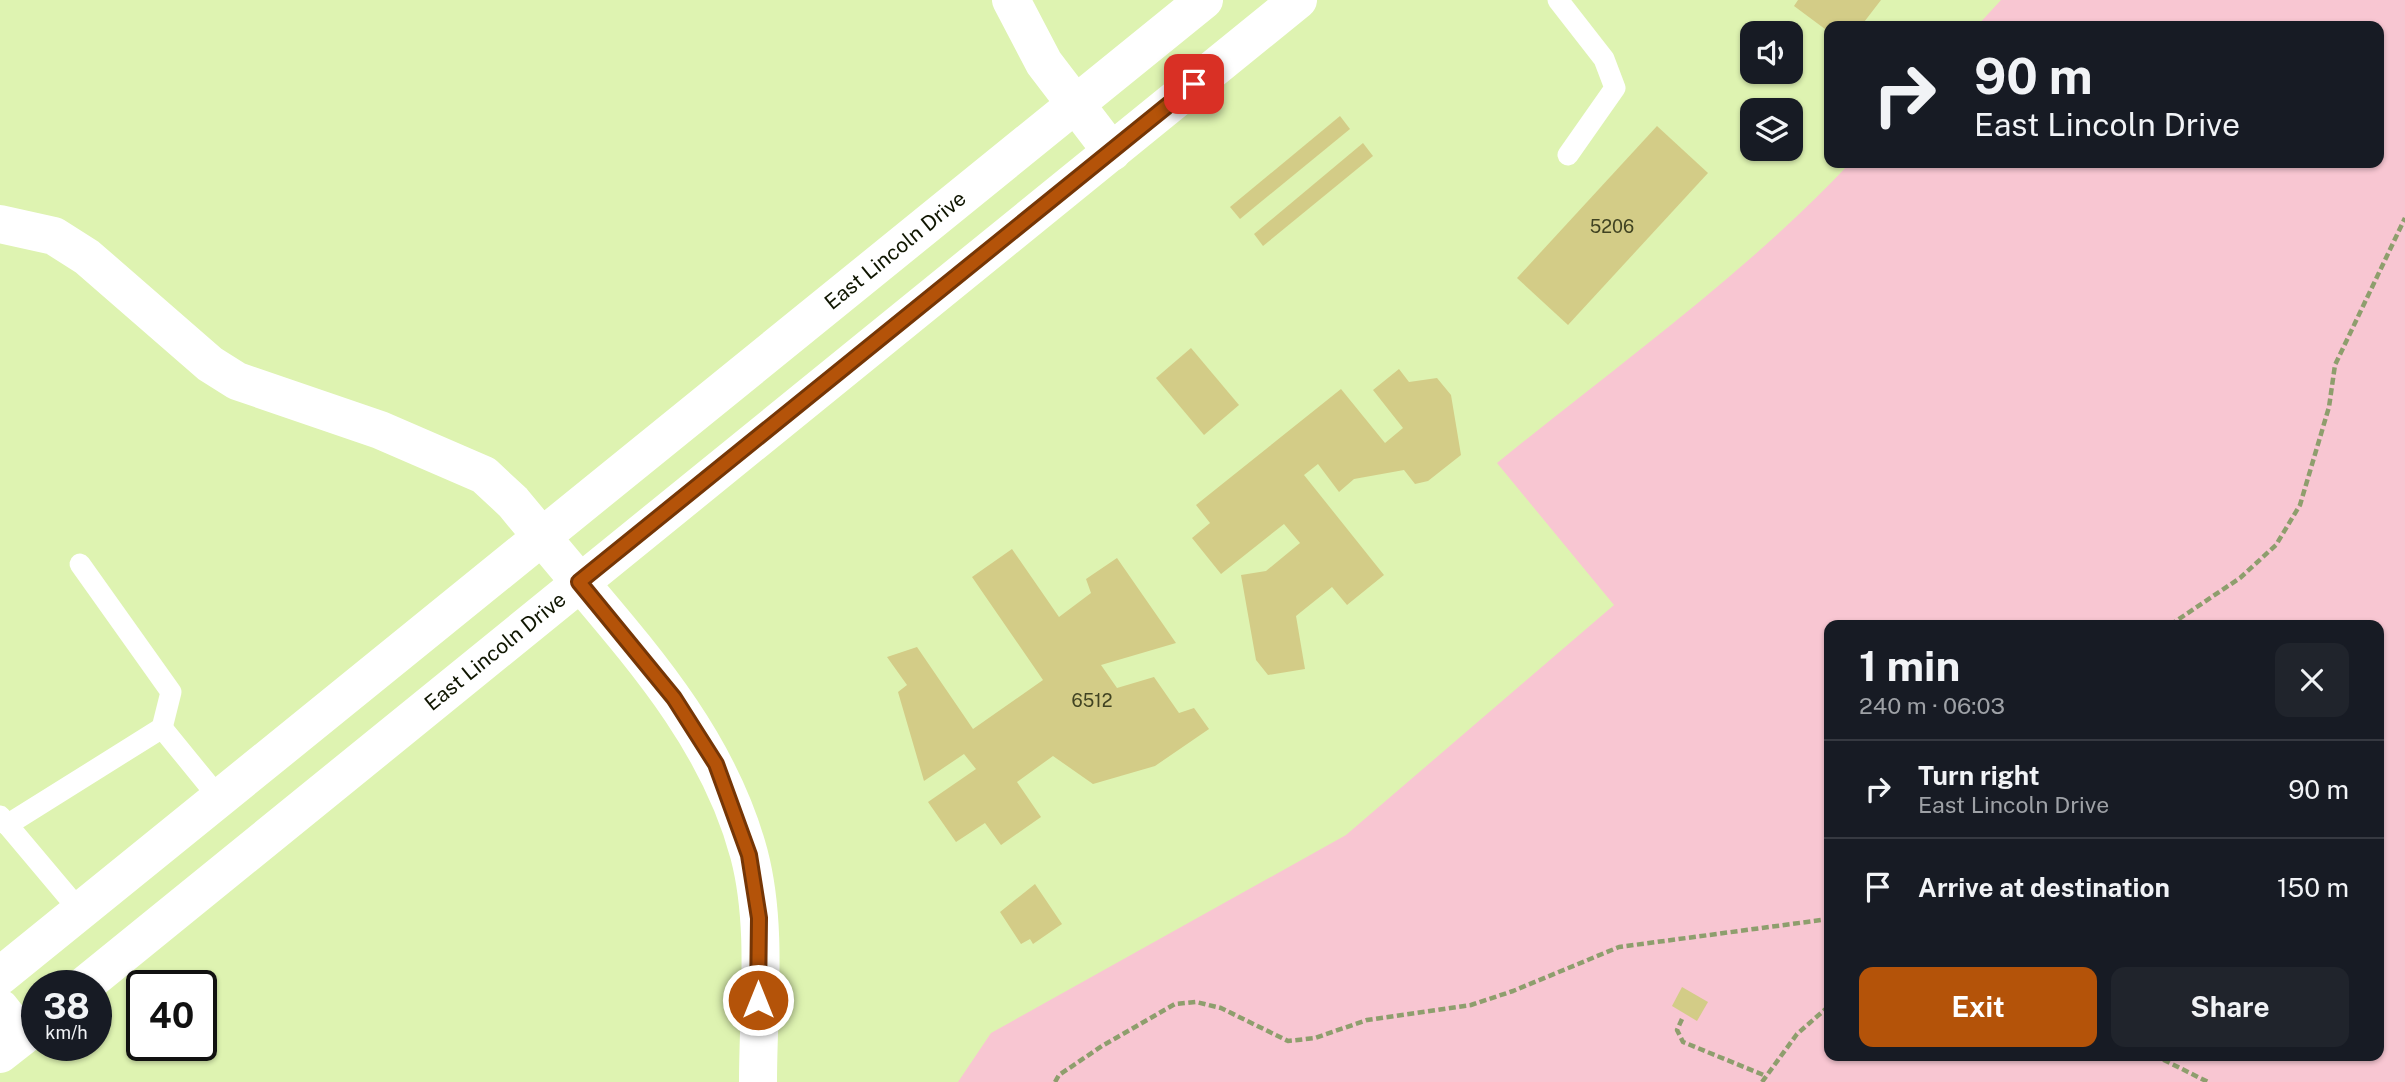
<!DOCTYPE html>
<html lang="en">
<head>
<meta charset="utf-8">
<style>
  body { margin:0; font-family:"Public Sans",sans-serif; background:#20242c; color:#f1f3f6; height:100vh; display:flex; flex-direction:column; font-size:26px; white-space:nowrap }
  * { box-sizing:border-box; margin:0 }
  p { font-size:23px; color:#9ea1a6 }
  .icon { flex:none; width:38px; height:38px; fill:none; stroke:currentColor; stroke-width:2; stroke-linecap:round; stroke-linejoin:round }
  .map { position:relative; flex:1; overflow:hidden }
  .panel { position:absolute; left:1824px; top:620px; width:560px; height:441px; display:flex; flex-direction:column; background:#171b24; border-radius:14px; box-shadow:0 2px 5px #0004 }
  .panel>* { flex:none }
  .hud { position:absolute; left:1824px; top:21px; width:560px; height:147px; border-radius:14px; box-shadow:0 2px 5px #0004; background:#171b24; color:#f1f3f6; overflow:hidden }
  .fabs { position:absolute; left:1740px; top:21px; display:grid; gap:14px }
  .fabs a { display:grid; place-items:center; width:63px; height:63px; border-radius:14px; background:#171b24; box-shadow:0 2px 5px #0004; font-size:35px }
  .speed { position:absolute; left:21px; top:970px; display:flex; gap:14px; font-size:35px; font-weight:700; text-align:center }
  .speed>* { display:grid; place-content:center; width:91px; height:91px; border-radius:50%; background:#171b24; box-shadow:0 2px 5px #0004; line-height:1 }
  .speed small { font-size:18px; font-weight:400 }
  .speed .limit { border:4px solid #111; border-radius:10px; background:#fff; color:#111 }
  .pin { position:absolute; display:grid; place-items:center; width:60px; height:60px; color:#fff; margin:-30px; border-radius:14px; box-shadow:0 4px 10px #0006 }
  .me { position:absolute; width:77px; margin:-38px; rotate:0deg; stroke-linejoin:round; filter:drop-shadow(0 0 5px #0008) }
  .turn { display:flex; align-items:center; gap:24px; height:147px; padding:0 35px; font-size:32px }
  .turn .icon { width:91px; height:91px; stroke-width:2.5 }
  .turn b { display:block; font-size:49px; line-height:60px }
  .round { display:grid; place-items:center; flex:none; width:74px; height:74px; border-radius:14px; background:#20242c }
  .overview { display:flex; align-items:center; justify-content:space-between; height:119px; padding:0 35px }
  h1 { font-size:42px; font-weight:700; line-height:52px }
  .primary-button { display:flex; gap:14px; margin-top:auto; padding:14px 35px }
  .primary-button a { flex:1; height:80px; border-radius:14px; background:#b45309; color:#fff; font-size:28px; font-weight:700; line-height:80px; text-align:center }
  .primary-button a+a { background:#20242c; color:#f1f3f6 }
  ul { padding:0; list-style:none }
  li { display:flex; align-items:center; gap:21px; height:98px; padding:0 35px; border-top:2px solid #363941 }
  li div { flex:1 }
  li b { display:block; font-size:26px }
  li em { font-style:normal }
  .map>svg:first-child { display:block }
  .green { fill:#f8c6d2; fill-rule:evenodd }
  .building { fill:#d3cc87 }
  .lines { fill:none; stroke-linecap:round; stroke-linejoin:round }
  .path { stroke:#8e9e6d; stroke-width:4.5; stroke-dasharray:7 3.5; stroke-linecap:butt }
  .service { stroke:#fff; stroke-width:21 }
  .minor { stroke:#fff; stroke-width:38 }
  .tertiary { stroke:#fff; stroke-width:38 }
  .secondary { stroke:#fff; stroke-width:38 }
  .route-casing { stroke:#753606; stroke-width:18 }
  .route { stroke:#b45309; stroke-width:12 }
  .labels { text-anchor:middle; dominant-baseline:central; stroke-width:7; stroke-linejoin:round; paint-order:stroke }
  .number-label { font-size:18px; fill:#404322 }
  .street-label { font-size:21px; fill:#0f1500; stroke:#fff }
</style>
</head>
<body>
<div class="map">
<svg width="2405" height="1082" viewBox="0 0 2405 1082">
  <rect width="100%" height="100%" fill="#def3b1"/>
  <path class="green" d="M 2001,0 L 2405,0 L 2405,1082 L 958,1082 L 991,1033 L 1346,835 L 1614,605 L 1497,463 C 1616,366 1745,275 1850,163 L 2378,163 L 2378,26 L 1977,26 ZM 1829,625 L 2378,625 L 2378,1055 L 1829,1055 Z"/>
  <g class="building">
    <path d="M 1798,0 L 1881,0 L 1861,26 L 1829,26 L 1829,32 L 1794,6 Z"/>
    <path d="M 1340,116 L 1350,129 L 1240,219 L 1230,207 Z"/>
    <path d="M 1657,126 L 1708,173 L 1568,325 L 1517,278 Z"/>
    <path d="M 1363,143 L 1373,156 L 1263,246 L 1254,234 Z"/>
    <path d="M 1191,348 L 1239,405 L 1204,435 L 1156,378 Z"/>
    <path d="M 1399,369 L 1409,382 L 1437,378 L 1451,395 L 1461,455 L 1428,481 L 1415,484 L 1404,470 L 1354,479 L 1339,492 L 1318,464 L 1304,475 L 1384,575 L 1347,605 L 1332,587 L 1296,616 L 1305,669 L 1268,675 L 1256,660 L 1241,575 L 1266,571 L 1300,543 L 1284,524 L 1221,574 L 1192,538 L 1210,523 L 1196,505 L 1341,389 L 1385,443 L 1403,428 L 1373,390 Z"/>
    <path d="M 1012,549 L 1059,617 L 1091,593 L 1086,579 L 1117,558 L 1176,643 L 1101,665 L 1117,688 L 1154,677 L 1179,713 L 1194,708 L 1209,729 L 1155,766 L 1093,784 L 1053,756 L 1017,782 L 1041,817 L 1001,845 L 985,823 L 956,842 L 928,802 L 976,769 L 964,754 L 924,781 L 898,692 L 907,685 L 887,657 L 917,647 L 973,729 L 1043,680 L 972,577 Z"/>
    <path d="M 1035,884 L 1062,924 L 1033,944 L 1030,939 L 1021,944 L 1000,912 Z"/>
    <path d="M 1682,987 L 1708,1002 L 1697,1021 L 1672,1006 Z"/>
  </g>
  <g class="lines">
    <g class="path">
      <path d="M 2170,625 L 2240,578 L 2276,545 L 2300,505 L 2329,407 L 2335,365 L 2405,218"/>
      <path d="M 1682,1019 L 1677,1030 L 1683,1042 L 1766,1076"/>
      <path d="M 2154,1055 L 2208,1082"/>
      <path d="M 1055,1082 L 1059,1075 L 1102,1046 L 1175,1004 L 1196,1002 L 1221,1008 L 1288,1041 L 1315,1038 L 1367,1020 L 1471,1005 L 1513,991 L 1619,947 L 1829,919"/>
      <path d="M 1762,1082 L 1797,1034 L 1829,1006"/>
    </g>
    <g class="service">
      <path d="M 1558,0 L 1604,59 L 1615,88 L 1568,155"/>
      <path d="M 80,564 L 171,692 L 162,728"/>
      <path d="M 0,816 L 80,911"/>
      <path d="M 7,825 L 162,728 L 220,799"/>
    </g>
    <g class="minor">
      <path d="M 1011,0 L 1044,63 L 1112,152"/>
      <path d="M 0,224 L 54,236 L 87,257 L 210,364 L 237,381 L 380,430 L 484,475 L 513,502 L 542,537"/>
    </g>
    <path class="tertiary" d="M 542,537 C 623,636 715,727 749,854 C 768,926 758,1008 758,1082"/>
    <g class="secondary">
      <path d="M 0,976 L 1204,0"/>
      <path d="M 85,985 L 1298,0"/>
      <path d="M 0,1008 L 22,1036"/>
      <path d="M 0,1054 L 37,1025"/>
    </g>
  </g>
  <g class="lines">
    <g class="route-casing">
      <path id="route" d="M 758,1000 L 759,918 L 749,855 L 716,764 L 674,698 L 579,582 L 1194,84"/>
    </g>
    <use href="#route" class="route"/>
  </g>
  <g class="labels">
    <g class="number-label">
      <text x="1612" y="226">5206</text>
      <text x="1092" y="700">6512</text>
    </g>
    <g class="street-label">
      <text transform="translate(895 250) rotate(-39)">East Lincoln Drive</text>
      <text transform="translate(495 651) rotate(-39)">East Lincoln Drive</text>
    </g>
  </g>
</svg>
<div class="fabs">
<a><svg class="icon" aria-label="sound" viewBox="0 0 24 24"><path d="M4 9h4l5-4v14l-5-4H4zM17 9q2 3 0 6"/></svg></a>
<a><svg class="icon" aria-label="layers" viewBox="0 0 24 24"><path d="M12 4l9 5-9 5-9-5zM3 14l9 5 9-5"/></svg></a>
</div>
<div class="speed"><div>38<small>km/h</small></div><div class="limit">40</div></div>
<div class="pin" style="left:1194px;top:84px;background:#d93025"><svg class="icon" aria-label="arrive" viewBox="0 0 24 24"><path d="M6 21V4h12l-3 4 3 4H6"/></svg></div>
<svg class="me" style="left:758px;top:1000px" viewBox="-20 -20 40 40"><circle r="17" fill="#b45309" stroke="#fff" stroke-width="3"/><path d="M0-11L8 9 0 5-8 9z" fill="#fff"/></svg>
<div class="hud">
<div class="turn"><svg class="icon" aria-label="right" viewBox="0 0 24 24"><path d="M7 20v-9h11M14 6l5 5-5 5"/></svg><div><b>90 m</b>East Lincoln Drive</div></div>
</div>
<section class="panel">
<div class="overview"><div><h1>1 min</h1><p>240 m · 06:03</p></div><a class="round"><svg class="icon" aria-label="close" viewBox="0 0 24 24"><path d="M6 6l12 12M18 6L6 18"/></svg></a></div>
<ul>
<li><svg class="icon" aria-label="right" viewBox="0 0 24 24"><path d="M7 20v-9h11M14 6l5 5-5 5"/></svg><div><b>Turn right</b><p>East Lincoln Drive</p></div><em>90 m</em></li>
<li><svg class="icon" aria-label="arrive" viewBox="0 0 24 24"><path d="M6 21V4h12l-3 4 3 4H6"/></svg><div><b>Arrive at destination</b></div><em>150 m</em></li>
</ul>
<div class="primary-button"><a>Exit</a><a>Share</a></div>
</section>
</div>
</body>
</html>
